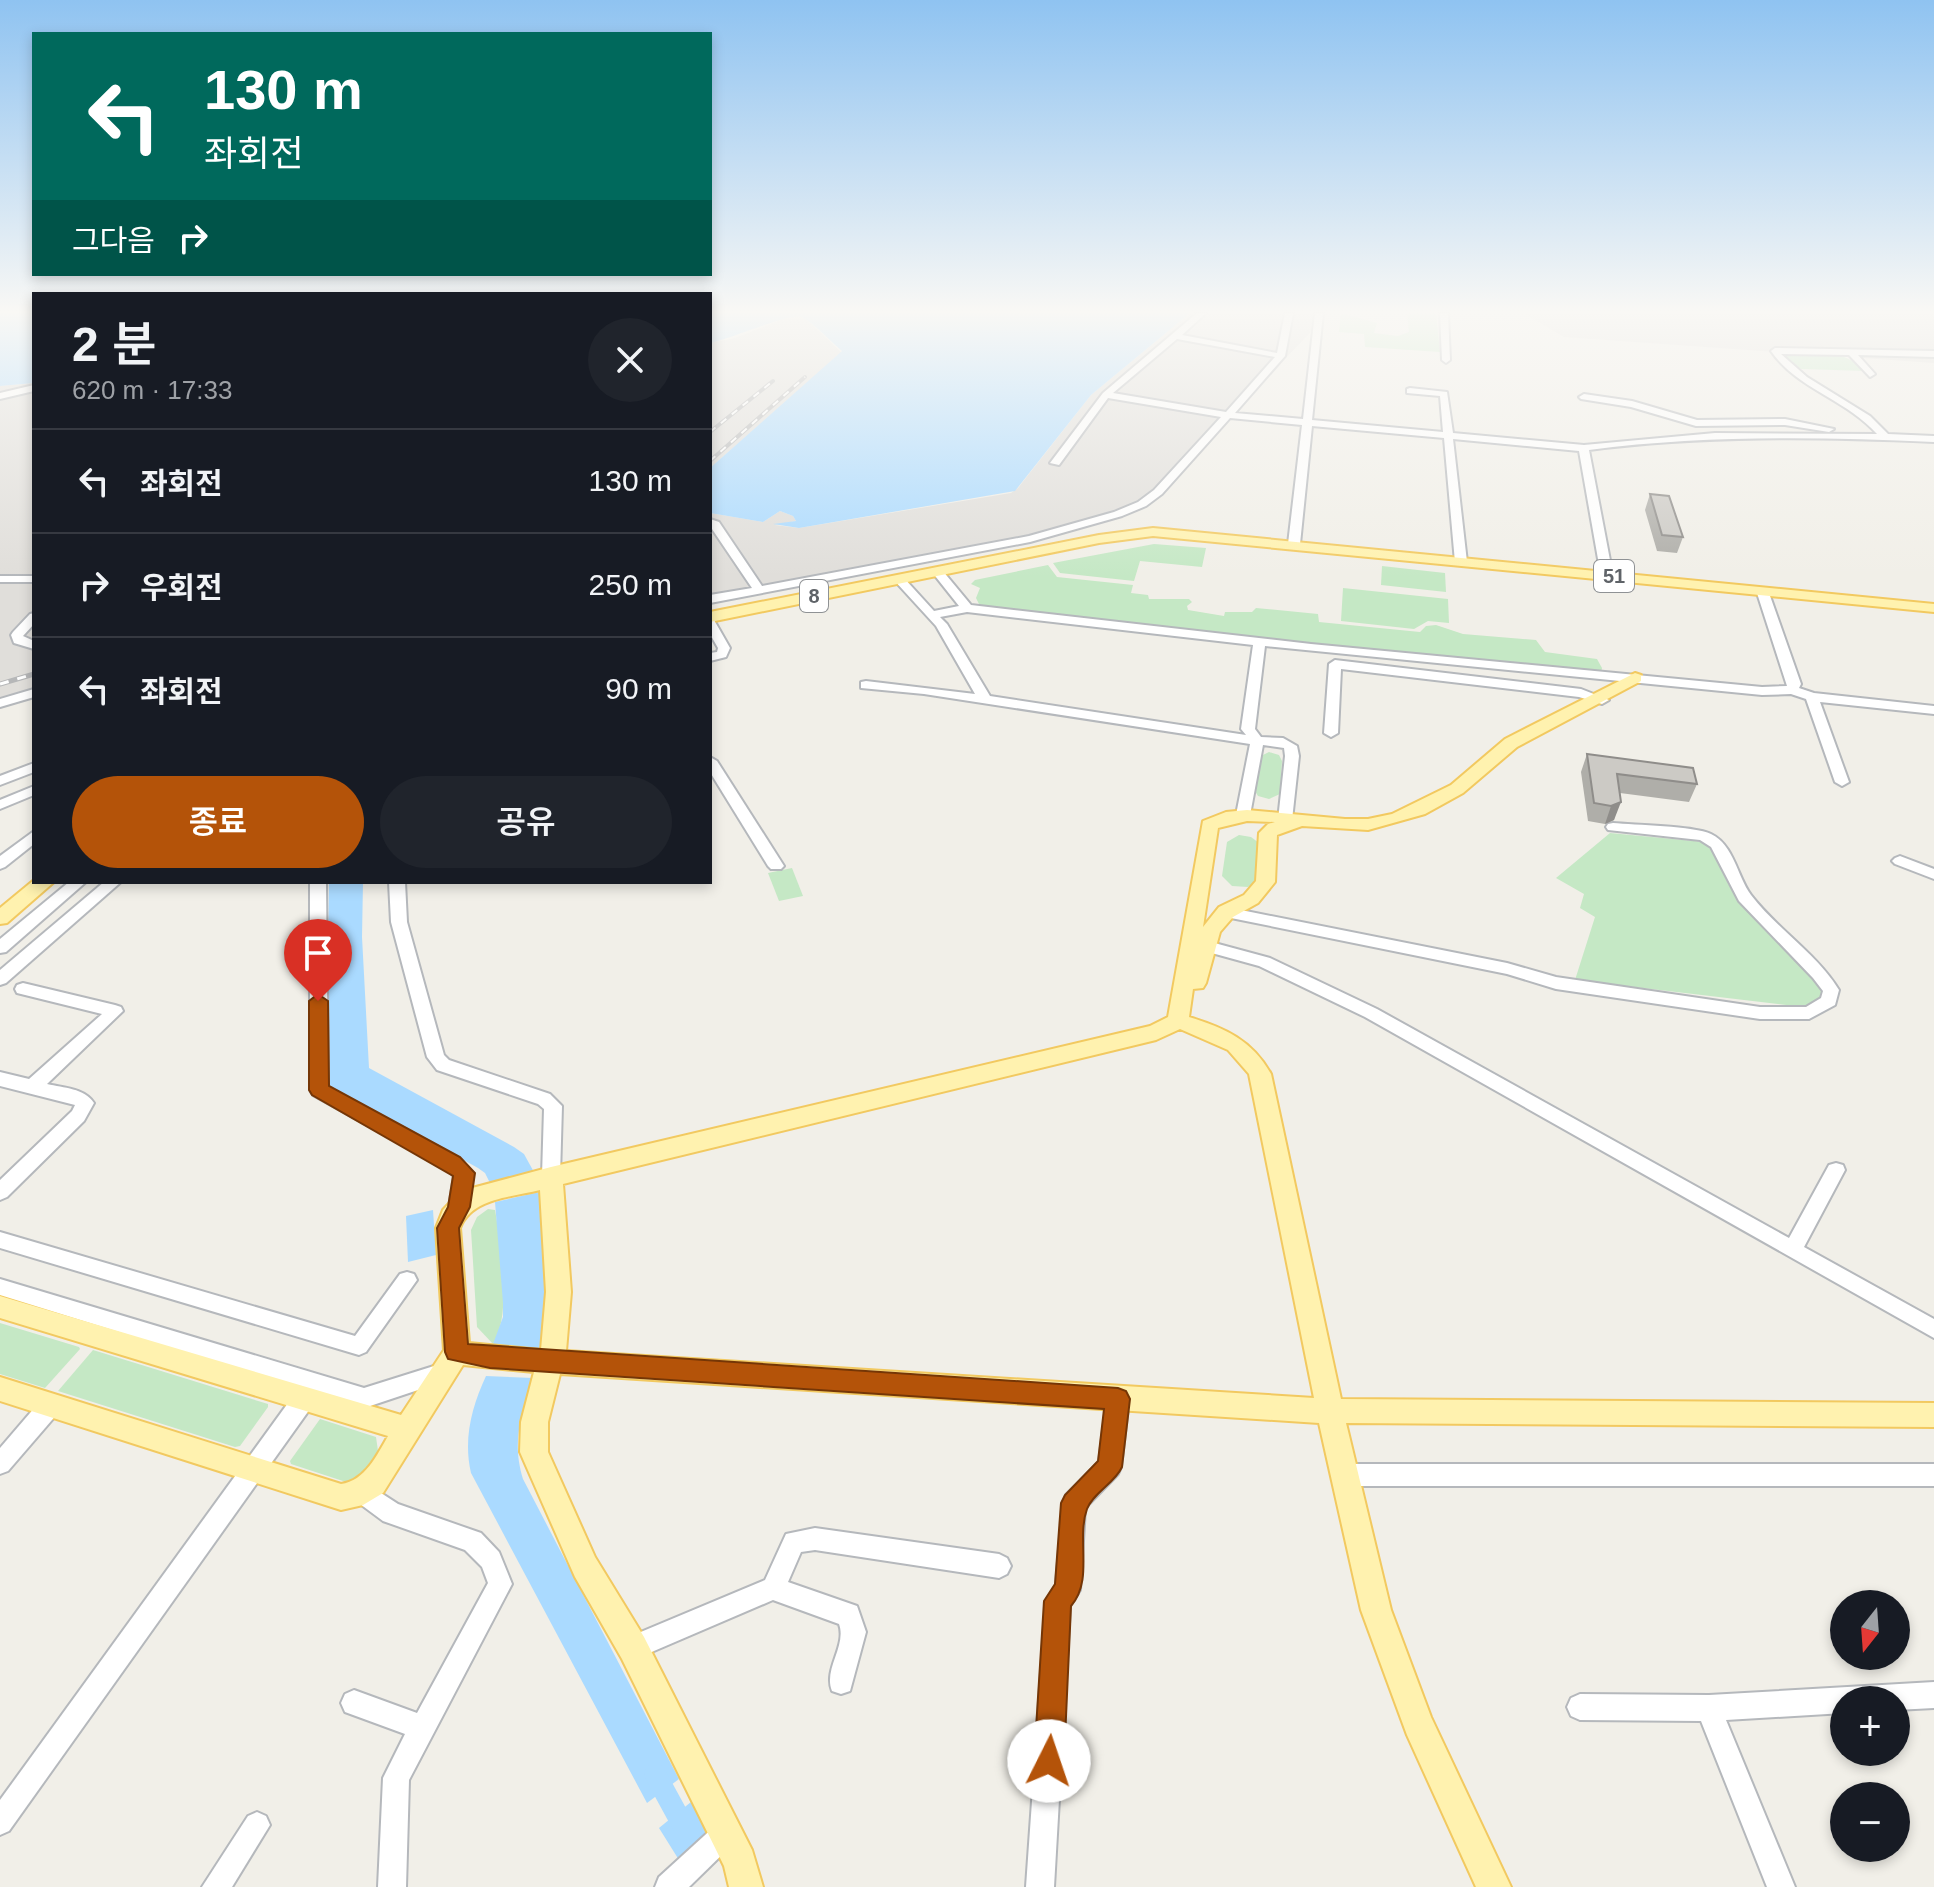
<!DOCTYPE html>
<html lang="ko">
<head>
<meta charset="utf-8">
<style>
  body { margin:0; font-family:Helvetica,"Noto Sans KR",sans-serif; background:#20242c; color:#f1f3f6; height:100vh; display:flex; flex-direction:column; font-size:30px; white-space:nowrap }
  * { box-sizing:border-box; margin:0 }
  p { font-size:26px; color:#9ea1a6 }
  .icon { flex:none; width:44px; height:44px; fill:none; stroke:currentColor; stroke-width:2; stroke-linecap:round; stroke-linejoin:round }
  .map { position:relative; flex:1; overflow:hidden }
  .panel { position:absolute; left:32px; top:292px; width:680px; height:592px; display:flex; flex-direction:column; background:#171b24; border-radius:0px; box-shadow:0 4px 12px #0003 }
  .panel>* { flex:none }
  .top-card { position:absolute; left:32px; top:32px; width:680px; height:244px; border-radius:0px; box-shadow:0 4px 12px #0003; background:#00695c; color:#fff; overflow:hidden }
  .needle { width:52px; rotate:197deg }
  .controls { position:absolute; left:1830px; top:1590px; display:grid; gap:16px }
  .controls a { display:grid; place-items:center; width:80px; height:80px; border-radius:50%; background:#171b24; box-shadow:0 4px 12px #0003; font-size:40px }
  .pin { position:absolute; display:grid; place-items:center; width:68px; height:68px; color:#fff; margin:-82px -34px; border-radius:50% 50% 50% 0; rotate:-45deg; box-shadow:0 0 8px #0007 }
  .pin .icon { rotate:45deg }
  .me { position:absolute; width:88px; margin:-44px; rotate:4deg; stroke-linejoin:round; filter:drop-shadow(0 0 6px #0008) }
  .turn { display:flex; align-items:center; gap:28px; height:168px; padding:0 40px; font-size:36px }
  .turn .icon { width:104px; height:104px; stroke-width:2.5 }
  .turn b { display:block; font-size:56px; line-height:68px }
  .then { display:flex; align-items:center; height:76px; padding:0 40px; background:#0003; gap:16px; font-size:30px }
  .round { display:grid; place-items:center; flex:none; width:84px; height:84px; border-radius:42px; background:#20242c }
  .overview { display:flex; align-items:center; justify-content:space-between; height:136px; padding:0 40px }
  h1 { font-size:48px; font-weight:600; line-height:60px }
  .cta { display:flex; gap:16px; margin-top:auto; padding:16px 40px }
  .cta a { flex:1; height:92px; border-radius:48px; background:#b45309; color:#fff; font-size:32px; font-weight:600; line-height:92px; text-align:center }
  .cta a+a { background:#20242c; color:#f1f3f6 }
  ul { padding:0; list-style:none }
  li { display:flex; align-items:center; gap:24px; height:104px; padding:0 40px; border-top:2px solid #363941 }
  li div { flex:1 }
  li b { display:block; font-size:30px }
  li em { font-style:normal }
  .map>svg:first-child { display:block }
  .industrial { fill:#e0deda }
  .green { fill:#c5e8c5 }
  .water { fill:#aadaff }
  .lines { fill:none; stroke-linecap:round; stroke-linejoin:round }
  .canal { fill:#aadaff; fill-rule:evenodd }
  .minor-casing { stroke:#b5b8bc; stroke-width:4 }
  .major-casing { stroke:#f2c960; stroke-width:4 }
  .minor { fill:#fff; fill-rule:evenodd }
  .major { fill:#fff2af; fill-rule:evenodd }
  .rail-far1-casing { stroke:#b6b7b8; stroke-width:4 }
  .rail-casing { stroke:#b6b7b8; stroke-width:5 }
  .rail-far1 { stroke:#fff; stroke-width:2; stroke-dasharray:7; stroke-linecap:butt }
  .rail { stroke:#fff; stroke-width:3; stroke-dasharray:9; stroke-linecap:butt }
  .wall { fill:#afaea9 }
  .shaded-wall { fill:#8f8d8a }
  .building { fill:#cccac5; stroke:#8f8d8a; stroke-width:2 }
  .route { fill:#b45309; stroke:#753606; stroke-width:2 }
  .labels { text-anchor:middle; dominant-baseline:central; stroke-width:6; stroke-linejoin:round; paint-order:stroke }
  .shield { fill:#fff; stroke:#8f9295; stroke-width:2 }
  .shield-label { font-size:20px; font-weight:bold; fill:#5f6368 }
</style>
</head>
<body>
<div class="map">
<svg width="1934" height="1887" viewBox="0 0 1934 1887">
  <rect width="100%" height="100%" fill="#f1efe8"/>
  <g class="industrial">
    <path d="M 1190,313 L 1329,313 L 1146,504 L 1086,527 L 710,601 L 710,513 L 763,522 L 780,511 L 793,516 L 796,521 L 775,525 L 799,528 L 1011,493 L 1018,488 L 1091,395 Z"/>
    <path d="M 1523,313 L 1934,313 L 1934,363 L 1564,337 Z"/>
    <path d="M 789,317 L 804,317 L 842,353 L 710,468 L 710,343 L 735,338 Z"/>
    <path d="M 34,383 L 34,695 L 0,702 L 0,386 Z"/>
  </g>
  <g class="green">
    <path d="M 1341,313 L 1377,323 L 1374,333 L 1398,336 L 1409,332 L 1407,313 L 1436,313 L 1440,352 L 1365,347 L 1364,334 L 1339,332 Z"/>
    <path d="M 1786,352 C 1815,352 1844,349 1865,371 L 1801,369 L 1784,356 Z"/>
    <path d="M 1154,544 L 1206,548 L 1202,567 L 1140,561 L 1134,581 L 1060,573 L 1053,563 Z"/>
    <path d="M 1048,565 L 1057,577 L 1133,585 L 1131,593 L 1148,595 L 1149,599 L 1189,599 L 1192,602 L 1187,606 L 1188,610 L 1224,616 L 1225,612 L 1252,612 L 1256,608 L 1318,614 L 1319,622 L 1420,632 L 1426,626 L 1436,625 L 1463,634 L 1536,640 L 1545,652 L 1597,659 L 1602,668 L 1601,673 L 1312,645 L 981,608 L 976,598 L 980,588 L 971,584 L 975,580 Z"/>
    <path d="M 1382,566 L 1445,573 L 1446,592 L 1381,585 Z"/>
    <path d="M 1343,588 L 1448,599 L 1449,623 L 1428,621 L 1414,629 L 1341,621 Z"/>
    <path d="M 1269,752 L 1279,755 L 1282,761 L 1280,794 L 1269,799 L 1258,796 L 1255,791 L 1259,757 Z"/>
    <path d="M 1610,833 L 1704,842 C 1720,857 1722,878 1735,894 C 1754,918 1816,965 1823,990 C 1827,1002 1812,1005 1803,1007 L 1575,980 L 1595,917 L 1580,908 L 1584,894 L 1556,878 Z"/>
    <path d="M 1239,835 L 1251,837 L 1259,843 L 1257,881 L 1248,887 L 1232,886 L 1222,876 L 1227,842 Z"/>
    <path d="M 792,868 L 803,896 L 779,901 L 768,873 Z"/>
    <path d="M 488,1209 L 495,1210 C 501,1243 512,1315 493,1344 L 477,1327 L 471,1230 L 477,1217 Z"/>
    <path d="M 0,1323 L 79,1347 L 80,1349 L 45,1388 L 0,1374 Z"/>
    <path d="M 93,1350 L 268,1404 L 268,1407 L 240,1446 L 235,1447 L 58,1391 Z"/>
    <path d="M 320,1419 L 376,1437 L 378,1451 L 361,1475 L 346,1482 L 291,1464 L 290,1461 Z"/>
  </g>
  <g class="water">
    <path d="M 0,313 L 34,313 L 34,383 L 0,386 Z"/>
    <path d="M 710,313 L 1190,313 L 1091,395 L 1015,491 L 799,528 L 773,524 L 796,521 L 793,516 L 780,511 L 763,522 L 710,513 L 710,468 L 842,351 C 830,341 812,321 801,317 C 790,313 729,339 710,343 Z"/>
    <path d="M 329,882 L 363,882 L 362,937 L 369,1068 L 514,1147 L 524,1154 L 535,1174 L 490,1183 L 485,1173 L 478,1168 L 326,1084 Z"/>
    <path d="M 540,1192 C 546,1243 553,1298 540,1349 L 493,1344 L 503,1317 L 503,1303 L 495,1202 Z"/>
    <path d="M 433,1210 L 436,1255 L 408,1262 L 406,1216 Z"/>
    <path d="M 486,1376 L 533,1378 C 522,1416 511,1439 523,1479 L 679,1779 L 647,1803 L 471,1473 C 463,1439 472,1406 486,1376 Z"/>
    <path d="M 691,1802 L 710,1835 L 679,1860 L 659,1828 Z"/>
  </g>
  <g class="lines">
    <path class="canal" d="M 655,1763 L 663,1766 L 693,1821 L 697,1829 L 693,1837 L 685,1841 L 677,1837 L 647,1782 L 644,1774 L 647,1766 Z"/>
    <g class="minor-casing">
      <g id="minor">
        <path d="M 1197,313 L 1206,313 L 1182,335 L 1277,353 L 1285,313 L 1293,313 L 1285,356 L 1235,413 L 1303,419 L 1315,313 L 1323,313 L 1312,420 L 1443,432 L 1440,396 L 1407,393 L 1407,389 L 1410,388 L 1447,392 L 1453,433 L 1584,445 L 1715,433 L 1877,434 C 1846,399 1797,389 1771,351 L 1775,348 L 1934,351 L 1934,357 L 1858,355 L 1875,374 L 1870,377 L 1849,355 L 1781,354 L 1807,377 L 1870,416 L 1888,434 L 1934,436 L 1934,442 C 1819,437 1704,435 1589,450 L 1613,576 L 1607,579 L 1601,576 L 1579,451 L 1453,439 L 1467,562 L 1461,565 L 1455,562 L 1444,438 L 1312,426 L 1300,544 L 1294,547 L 1288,544 L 1302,425 L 1230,418 L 1162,494 L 1146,506 L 1122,516 L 1030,542 L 710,603 L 710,595 L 752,588 L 710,526 L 710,519 L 719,522 L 762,586 L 1029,536 L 1114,512 L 1138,502 L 1154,490 L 1221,417 L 1108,398 L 1059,465 L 1050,463 L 1103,393 ZM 1177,339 L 1275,357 L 1226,412 L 1113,393 Z"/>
        <path d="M 1440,313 L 1448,313 L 1450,360 L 1446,363 L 1442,360 Z"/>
        <path d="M 34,385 L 34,391 L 0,399 L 0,393 Z"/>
        <path d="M 1584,394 L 1632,401 L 1697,420 L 1785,419 L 1834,429 L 1829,432 L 1785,425 L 1696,426 L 1631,407 L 1581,399 L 1579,397 Z"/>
        <path d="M 938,569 L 942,570 L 971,605 L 1311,644 L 1762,687 L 1787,686 L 1757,593 L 1763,589 L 1769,593 L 1801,684 L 1799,688 L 1814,693 L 1934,706 L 1934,714 L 1820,702 L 1849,782 L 1842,786 L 1835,782 L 1806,699 L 1791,694 L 1762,695 L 1265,646 L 1255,729 L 1261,737 L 1283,738 L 1297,746 L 1299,756 L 1292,820 L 1285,824 L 1278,820 L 1285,756 L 1284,748 L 1263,745 L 1250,815 L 1243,819 L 1236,815 L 1250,744 L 924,694 L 861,688 L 861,682 L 866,681 L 975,694 L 936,626 L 893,579 L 903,577 L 934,611 L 959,606 L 932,572 ZM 967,612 L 1253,645 L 1241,729 L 1246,735 L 990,696 L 947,624 L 940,617 Z"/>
        <rect x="0" y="576" width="34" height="6"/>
        <path d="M 34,613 L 34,624 L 23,636 L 34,641 L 34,649 L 14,643 L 11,635 L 13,632 L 30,614 Z"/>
        <path d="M 710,619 L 714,620 L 730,648 L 726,657 L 710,661 L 710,653 L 717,652 L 718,648 L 710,634 Z"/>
        <path d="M 1335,660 L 1581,689 L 1609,700 L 1602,704 L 1579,697 L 1341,669 L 1338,733 L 1331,737 L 1324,733 L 1329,664 Z"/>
        <path d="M 34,689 L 34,697 L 0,707 L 0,699 Z"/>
        <path d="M 710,757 L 717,761 L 784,866 L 781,869 L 771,869 L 768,866 L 710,772 Z"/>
        <path d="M 34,763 L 34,772 L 0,785 L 0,776 Z"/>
        <path d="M 34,786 L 34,795 L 0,809 L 0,800 Z"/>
        <path d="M 1613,823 C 1634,825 1695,826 1711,834 C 1734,845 1737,876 1751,895 C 1777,929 1816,953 1839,990 L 1835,1005 L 1809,1019 L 1760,1019 L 1556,989 L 1507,974 L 1226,917 L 1218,912 L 1226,907 L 1507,963 L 1556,977 L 1760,1007 L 1806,1007 L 1821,998 L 1823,991 L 1813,978 L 1739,901 L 1711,847 L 1700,840 L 1608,830 L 1606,827 L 1608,824 Z"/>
        <path d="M 34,831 L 34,844 L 5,867 L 0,869 L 0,856 Z"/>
        <path d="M 1900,856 L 1934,869 L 1934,879 L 1895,864 L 1892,861 L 1895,858 Z"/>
        <path d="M 69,882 L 86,882 L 6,952 L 0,953 L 0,939 Z"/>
        <path d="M 104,882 L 121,882 L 6,983 L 0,985 L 0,970 Z"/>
        <path d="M 310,882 L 326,882 L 328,1087 L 459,1158 L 473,1173 L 466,1212 L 459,1215 L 452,1212 L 449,1207 L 454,1176 L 445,1168 L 313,1095 L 310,1090 Z"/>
        <path d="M 389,882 L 405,882 L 407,922 L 444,1055 L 449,1060 L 550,1094 L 562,1106 L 560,1176 L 558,1181 L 551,1183 L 544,1181 L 542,1176 L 544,1109 L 538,1104 L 437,1070 L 427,1057 L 391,922 Z"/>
        <path d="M 1196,938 L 1270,958 L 1377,1009 L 1789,1238 L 1829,1165 L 1836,1163 L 1843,1165 L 1845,1170 L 1804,1247 L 1934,1319 L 1934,1338 L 1365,1017 L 1259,966 L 1190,947 L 1188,943 L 1190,939 Z"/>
        <path d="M 23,983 L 115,1005 L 121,1007 L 123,1011 L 47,1084 C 64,1088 84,1088 94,1103 L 84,1121 L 7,1197 L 0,1200 L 0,1180 L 72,1111 L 75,1105 L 0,1086 L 0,1072 L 29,1079 L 102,1014 L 17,993 L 15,989 L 17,985 Z"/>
        <path d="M 0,1232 L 355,1336 L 400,1274 L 407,1272 L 414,1274 L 417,1280 L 366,1352 L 359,1355 L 0,1248 Z"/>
        <path d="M 0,1279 L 364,1388 L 434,1366 L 442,1368 L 445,1375 L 442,1382 L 364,1408 L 0,1295 Z"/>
        <path d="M 304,1389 L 312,1392 L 315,1399 L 312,1406 L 9,1831 L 0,1835 L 0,1800 L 296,1392 Z"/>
        <path d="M 1118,1389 L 1126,1392 L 1129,1399 L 1121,1467 L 1118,1474 L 1085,1508 L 1080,1590 L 1070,1606 L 1054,1887 L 1026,1887 L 1046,1601 L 1056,1585 L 1063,1503 L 1066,1495 L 1099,1462 L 1107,1399 L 1110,1392 Z"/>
        <path d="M 50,1396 L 58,1399 L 61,1406 L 58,1413 L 8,1471 L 0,1474 L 0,1448 L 42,1399 Z"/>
        <path d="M 1344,1464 L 1934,1464 L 1934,1486 L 1344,1486 L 1336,1482 L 1333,1475 L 1336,1468 Z"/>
        <path d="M 364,1482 L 398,1504 L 481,1533 L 499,1552 L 512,1584 L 409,1780 L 406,1887 L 378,1887 L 383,1778 L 405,1734 L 345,1712 L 341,1703 L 345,1694 L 354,1690 L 417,1713 L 488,1583 L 482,1567 L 465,1550 L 383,1521 L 356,1501 L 353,1493 L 356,1485 Z"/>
        <path d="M 815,1528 L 999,1554 L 1007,1558 L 1011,1566 L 1007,1574 L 999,1578 L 815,1550 L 801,1552 L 788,1582 L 857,1606 L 866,1632 L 850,1691 L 841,1694 L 832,1691 C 823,1669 847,1646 839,1624 L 773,1600 L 633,1660 L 624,1657 L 621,1648 L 624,1639 L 765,1580 L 786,1534 Z"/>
        <path d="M 1934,1682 L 1934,1708 L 1896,1710 L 1896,1700 L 1844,1700 L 1844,1713 L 1726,1720 L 1795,1887 L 1767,1887 L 1701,1721 L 1580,1720 L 1571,1716 L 1567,1707 L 1571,1698 L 1580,1694 L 1709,1695 Z"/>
        <path d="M 257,1812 L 266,1816 L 270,1825 L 232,1887 L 202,1887 L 248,1816 Z"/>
        <path d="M 725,1821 L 734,1825 L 738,1834 L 734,1843 L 689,1887 L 655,1887 L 659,1877 L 716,1825 Z"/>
      </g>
    </g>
    <g class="major-casing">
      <g id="major">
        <path d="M 1153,528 L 1934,604 L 1934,612 L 1153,536 L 1099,543 L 710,622 L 710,612 L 1099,535 Z"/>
        <path d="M 1635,673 L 1641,675 L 1641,681 L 1517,747 L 1463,793 L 1425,814 L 1368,830 L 1302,826 L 1277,835 L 1275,882 L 1258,903 L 1233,917 L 1220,932 L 1206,983 L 1203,988 L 1193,989 L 1189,1017 C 1225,1028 1252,1040 1271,1074 L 1341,1399 L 1934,1403 L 1934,1427 L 1346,1423 L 1391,1610 L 1431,1717 L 1511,1887 L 1476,1887 L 1407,1735 L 1361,1610 L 1319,1423 L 560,1374 L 548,1422 L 548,1452 L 595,1557 L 644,1637 L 752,1850 L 763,1887 L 729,1887 L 724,1866 L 622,1659 L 575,1577 L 520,1452 L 521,1422 L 534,1372 L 463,1365 L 383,1493 L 363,1505 L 341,1510 L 0,1401 L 0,1377 L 341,1484 C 365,1481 377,1455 388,1436 L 0,1318 L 0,1296 L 401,1415 L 444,1350 L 436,1228 L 443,1210 L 461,1191 L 551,1167 L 1150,1026 L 1168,1017 L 1203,821 L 1226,812 L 1247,810 L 1345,819 L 1368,819 L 1392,814 L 1451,785 L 1505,739 ZM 1247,821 L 1275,822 L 1268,824 L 1259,833 L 1256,881 L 1244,895 L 1219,907 L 1203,927 L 1218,828 ZM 1180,1029 L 1228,1050 L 1249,1074 L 1314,1398 L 566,1351 L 571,1292 L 563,1184 L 1156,1040 ZM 540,1190 L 546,1292 L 541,1350 L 469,1343 L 460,1228 C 471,1198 513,1197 540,1190 Z"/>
        <path d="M 34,880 L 54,882 L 7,923 L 0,924 L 0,908 Z"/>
      </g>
    </g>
    <use href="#minor" class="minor"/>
    <use href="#major" class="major"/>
    <g class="rail-far1-casing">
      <g id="rail-far1">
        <path d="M 710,432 L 773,381"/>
        <path d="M 710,461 L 805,377"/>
      </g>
    </g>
    <g class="rail-casing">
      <path id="rail" d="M 0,684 L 34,674"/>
    </g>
    <use href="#rail-far1" class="rail-far1"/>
    <use href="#rail" class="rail"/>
  </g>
  <g class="wall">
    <path d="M 1650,494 L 1683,537 L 1677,553 L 1657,551 L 1645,510 Z"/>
    <path d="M 1587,754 L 1697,784 L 1689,802 L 1620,793 L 1614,820 L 1605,824 L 1588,821 L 1581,772 Z"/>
  </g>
  <path class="shaded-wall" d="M 1621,802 L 1614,820 L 1605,824 L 1611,806 Z"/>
  <g class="building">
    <path d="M 1650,494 L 1669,496 L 1683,537 L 1662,535 Z"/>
    <path d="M 1587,754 L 1693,768 L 1697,784 L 1617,774 L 1621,802 L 1611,806 L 1594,803 Z"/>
  </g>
  <linearGradient id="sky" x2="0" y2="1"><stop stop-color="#8fc3f1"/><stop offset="0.54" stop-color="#f9f8f5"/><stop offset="1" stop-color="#f9f8f5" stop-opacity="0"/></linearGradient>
  <rect width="1934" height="577" fill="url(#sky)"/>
  <path class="route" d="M 318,994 L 328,1001 L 329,1086 L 460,1157 L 475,1173 L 470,1207 L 459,1228 L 468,1344 L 1118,1388 L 1126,1391 L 1130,1399 L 1122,1467 C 1115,1483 1093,1493 1087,1509 C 1076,1539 1094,1580 1071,1606 L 1064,1761 L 1059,1772 L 1049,1776 L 1038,1772 L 1034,1761 L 1044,1601 L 1055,1584 L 1061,1503 L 1065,1495 L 1098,1461 L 1104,1409 L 490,1368 L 448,1359 L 445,1352 L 437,1228 L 448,1207 L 453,1176 L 312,1095 L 309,1090 L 309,1001 Z"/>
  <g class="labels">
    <g class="shield">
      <rect x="1594" y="560" width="40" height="32" rx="6"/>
      <rect x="800" y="580" width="28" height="32" rx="6"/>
    </g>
    <g class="shield-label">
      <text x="1614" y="576">51</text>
      <text x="814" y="596">8</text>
    </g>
  </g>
</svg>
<div class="controls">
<a><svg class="needle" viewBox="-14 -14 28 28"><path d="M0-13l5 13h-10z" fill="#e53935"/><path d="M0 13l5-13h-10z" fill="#9ea1a6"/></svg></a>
<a>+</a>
<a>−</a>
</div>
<div class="pin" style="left:318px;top:1001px;background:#d93025"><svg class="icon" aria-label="arrive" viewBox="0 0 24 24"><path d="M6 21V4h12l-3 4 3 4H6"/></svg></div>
<svg class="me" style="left:1049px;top:1761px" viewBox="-20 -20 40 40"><circle r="19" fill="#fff"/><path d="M0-13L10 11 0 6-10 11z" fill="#b45309"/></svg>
<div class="top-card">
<div class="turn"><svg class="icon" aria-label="left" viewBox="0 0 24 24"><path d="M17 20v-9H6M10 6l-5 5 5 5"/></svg><div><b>130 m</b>좌회전</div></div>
<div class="then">그다음<svg class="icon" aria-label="right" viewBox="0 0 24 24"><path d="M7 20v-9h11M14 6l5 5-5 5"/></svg></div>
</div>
<section class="panel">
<div class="overview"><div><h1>2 분</h1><p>620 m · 17:33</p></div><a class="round"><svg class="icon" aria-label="close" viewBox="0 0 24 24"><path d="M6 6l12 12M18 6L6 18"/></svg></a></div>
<ul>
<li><svg class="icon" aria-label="left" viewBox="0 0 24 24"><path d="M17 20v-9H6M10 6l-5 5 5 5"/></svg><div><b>좌회전</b></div><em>130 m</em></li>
<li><svg class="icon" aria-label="right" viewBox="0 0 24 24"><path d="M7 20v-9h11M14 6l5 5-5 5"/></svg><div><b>우회전</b></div><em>250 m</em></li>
<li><svg class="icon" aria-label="left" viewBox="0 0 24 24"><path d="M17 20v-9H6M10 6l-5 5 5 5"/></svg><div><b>좌회전</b></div><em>90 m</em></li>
</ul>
<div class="cta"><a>종료</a><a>공유</a></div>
</section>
</div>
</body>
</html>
